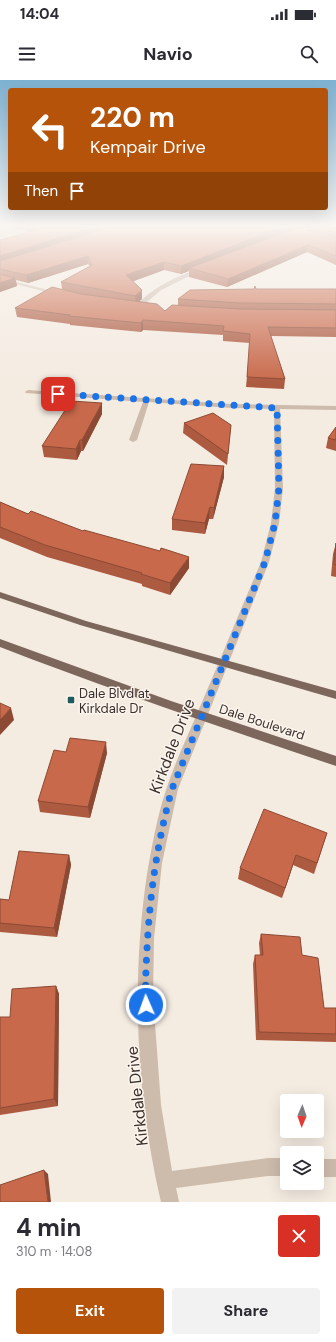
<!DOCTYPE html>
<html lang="en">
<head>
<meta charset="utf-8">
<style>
  body { margin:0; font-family:"DM Sans",sans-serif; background:#f2f2f3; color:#2b2b33; height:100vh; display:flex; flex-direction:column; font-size:15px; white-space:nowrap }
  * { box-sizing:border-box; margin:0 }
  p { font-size:13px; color:#7c7c81 }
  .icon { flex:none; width:22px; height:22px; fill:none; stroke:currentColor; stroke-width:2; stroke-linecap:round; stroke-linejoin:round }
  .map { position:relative; height:1122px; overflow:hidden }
  .panel { display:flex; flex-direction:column; background:#fff; flex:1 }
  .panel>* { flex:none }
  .top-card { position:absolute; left:8px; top:8px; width:320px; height:122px; border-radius:4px; box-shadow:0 4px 16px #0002; background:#b45309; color:#fff; overflow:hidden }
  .needle { width:26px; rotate:182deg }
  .tools { position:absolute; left:280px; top:1014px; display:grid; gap:8px }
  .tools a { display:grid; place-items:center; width:44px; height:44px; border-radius:4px; background:#fff; box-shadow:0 4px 16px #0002; font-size:20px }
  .pin { position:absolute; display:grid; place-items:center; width:34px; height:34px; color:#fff; margin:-17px; border-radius:8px; box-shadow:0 2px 6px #0006 }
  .me { position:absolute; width:44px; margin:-22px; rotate:358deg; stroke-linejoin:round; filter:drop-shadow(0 0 3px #0008) }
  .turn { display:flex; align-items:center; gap:14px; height:84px; padding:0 16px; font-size:18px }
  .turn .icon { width:52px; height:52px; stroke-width:2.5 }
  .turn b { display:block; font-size:28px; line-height:34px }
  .then { display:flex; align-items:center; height:38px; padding:0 16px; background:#0003; gap:8px; font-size:15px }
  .round { display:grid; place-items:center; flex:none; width:42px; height:42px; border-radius:4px; background:#f2f2f3 }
  .headline { display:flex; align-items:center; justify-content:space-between; height:68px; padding:0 16px }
  h1 { font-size:24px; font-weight:700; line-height:30px }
  .cta { display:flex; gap:8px; margin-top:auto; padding:8px 16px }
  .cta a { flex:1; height:46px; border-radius:4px; background:#b45309; color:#fff; font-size:16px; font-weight:700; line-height:46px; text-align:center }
  .cta a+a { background:#f2f2f3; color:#2b2b33 }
  .status { display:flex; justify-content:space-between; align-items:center; height:28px; padding:0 20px; background:#fff; direction:ltr }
  .status svg { height:11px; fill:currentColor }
  header { display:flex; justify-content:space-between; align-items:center; height:52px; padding:0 16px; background:#fff; font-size:18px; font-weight:700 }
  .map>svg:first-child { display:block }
  .green { fill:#b8c4a0 }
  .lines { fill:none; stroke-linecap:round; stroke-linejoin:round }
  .street { fill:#cdbbac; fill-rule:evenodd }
  .primary { fill:#7d675c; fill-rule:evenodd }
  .wall { fill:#ac5a40; fill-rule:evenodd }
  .shaded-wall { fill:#8c4a34 }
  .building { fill:#c8694b; stroke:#8c4a34 }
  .route { stroke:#1a73e8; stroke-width:7; stroke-dasharray:0 12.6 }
  .poi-dot { fill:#1f5a5e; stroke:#fbf5ee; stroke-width:1.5 }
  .labels { text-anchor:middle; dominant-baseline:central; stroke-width:3; stroke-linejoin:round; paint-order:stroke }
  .poi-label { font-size:13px; fill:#3b302b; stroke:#fbf5ee; text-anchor:start }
  .street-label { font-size:13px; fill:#3b302b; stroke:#fbf5ee }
  .near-street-label { font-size:16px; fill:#3b302b; stroke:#fbf5ee }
</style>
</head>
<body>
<div class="status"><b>14:04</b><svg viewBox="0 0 49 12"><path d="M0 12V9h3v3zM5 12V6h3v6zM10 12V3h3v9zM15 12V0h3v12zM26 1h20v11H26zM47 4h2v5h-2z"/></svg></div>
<header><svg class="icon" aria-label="menu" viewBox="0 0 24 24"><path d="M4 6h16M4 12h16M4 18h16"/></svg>Navio<svg class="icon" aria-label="search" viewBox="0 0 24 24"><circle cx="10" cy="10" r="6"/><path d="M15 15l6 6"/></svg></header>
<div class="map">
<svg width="336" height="1122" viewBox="0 0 336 1122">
  <rect width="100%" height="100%" fill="#f4ebe1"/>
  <path class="green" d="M 0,146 L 45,146 L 0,158 Z"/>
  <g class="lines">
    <g class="street">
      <path d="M 200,188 L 204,189 L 161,210 L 140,228 L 135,227 C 152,207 176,197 200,188 Z"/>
      <path d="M 0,198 L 60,213 L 60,214 L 58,215 L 0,200 Z"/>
      <path d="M 28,310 L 231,324 L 336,326 L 336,330 L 280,329 L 283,408 L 279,443 L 269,482 L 178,709 L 162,783 L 154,858 L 153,916 L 161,1025 L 172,1091 L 268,1078 L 287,1078 L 287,1096 L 268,1096 L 176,1108 L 179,1122 L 161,1122 C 136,1015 131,902 147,794 C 152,766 157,737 166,710 C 174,685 186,660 196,636 C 218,585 239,533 261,482 L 271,443 L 275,408 L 274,329 L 231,328 L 149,322 L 137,360 L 133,362 L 129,360 L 143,322 L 26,313 L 25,312 Z"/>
      <rect x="317" y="1079" width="19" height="18"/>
    </g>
    <g class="primary">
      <path d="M 0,512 L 86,541 L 336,611 L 336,619 L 80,545 L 0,518 Z"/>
      <path d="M 0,559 L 171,621 L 336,676 L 336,686 C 223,648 111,610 0,567 Z"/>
    </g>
  </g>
  <g class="wall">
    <path d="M 6,146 L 336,146 L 336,185 L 307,172 L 227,207 L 189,197 L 189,191 L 181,194 L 164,190 L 133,201 L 142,210 L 142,219 L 139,221 L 165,231 L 178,225 L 178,219 L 256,209 L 336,209 L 336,257 L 271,256 L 285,299 L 284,309 L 246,307 L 250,263 L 223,261 L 223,255 L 143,250 L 141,252 L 70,245 L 70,244 L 17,237 L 15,228 L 62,209 L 61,202 L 90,187 L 88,184 L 28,203 L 16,200 L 17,206 L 0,212 L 0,160 L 29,152 ZM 306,147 L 306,150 L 301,149 Z"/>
    <path d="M 102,334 L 83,371 L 81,371 L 77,380 L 44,377 L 42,366 Z"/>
    <path d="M 184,343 L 231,345 L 227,385 L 183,353 Z"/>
    <path d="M 336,347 L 336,371 L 326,368 L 328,358 Z"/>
    <path d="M 224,386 L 224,397 L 213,439 L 209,439 L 205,454 L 172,450 L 172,439 Z"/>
    <path d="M 0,422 L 28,434 L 83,451 L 189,488 L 170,515 L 142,506 L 142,504 L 47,477 L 0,458 Z"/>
    <path d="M 336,463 L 336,497 L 331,496 L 333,474 Z"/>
    <path d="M 66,672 L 107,673 L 90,738 L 40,732 L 38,721 Z"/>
    <path d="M 327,753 L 314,794 L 293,785 L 282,818 L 238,799 L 240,788 Z"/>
    <path d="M 69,775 L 71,785 L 57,857 L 0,852 L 0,819 L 9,820 Z"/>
    <path d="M 261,854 L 302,875 L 324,928 L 336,928 L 336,962 L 256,960 L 253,884 L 255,875 L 260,875 L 259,863 Z"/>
    <path d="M 56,906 L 59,914 L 58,1026 L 0,1035 L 0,937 L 10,937 Z"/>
  </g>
  <g class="shaded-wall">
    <path d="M 98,146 L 121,146 L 0,184 L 0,176 Z"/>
    <path d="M 289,146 L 306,146 L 306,147 L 273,158 L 189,188 L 189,191 L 181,194 L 181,186 L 274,150 Z"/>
    <path d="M 308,165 L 307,172 L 227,207 L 228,199 Z"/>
    <path d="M 88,176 L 88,184 L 28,203 L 26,195 Z"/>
    <path d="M 164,182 L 164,190 L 126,204 L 126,195 Z"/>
    <path d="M 15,198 L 17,206 L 0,212 L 0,203 Z"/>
    <path d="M 142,210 L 142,219 L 136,224 L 135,216 Z"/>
    <path d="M 143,240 L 143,250 L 141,252 L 141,243 Z"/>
    <path d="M 102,323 L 102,334 L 83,371 L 82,360 Z"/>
    <path d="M 80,360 L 81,371 L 77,380 L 76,369 Z"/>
    <path d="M 224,386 L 224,397 L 213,439 L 214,428 Z"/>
    <path d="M 210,427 L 209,439 L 205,454 L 205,443 Z"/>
    <path d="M 189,477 L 189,488 L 170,515 L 170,503 Z"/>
    <path d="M 11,628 L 14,640 L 0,655 L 0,640 Z"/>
    <path d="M 106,662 L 107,673 L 90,738 L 88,727 Z"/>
    <path d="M 69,775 L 71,785 L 57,857 L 54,848 Z"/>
    <path d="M 296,775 L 293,785 L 282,818 L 285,808 Z"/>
    <path d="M 56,906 L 59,914 L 58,1026 L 54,1019 Z"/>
    <path d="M 44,1090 L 48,1094 L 51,1122 L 48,1122 Z"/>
  </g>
  <g class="building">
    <path d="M 33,146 L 98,146 L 0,176 L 0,160 L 42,148 Z"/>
    <path d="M 114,146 L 289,146 L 274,150 L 181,186 L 164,182 L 126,195 L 142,210 L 135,216 L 61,202 L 92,185 L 88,176 L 26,195 L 0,189 L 0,181 Z"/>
    <path d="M 311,146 L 336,146 L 336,153 Z"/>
    <path d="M 297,148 L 336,157 L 336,176 L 308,165 L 228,199 L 189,188 Z"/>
    <path d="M 0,194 L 15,198 L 0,203 Z"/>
    <path d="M 255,206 L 256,209 L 336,209 L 336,224 L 239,223 L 178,219 L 190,210 L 254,209 Z"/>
    <path d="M 52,207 L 81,214 L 157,224 L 165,231 L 172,225 L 241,229 L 336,230 L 336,248 L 268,247 L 285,299 L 247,297 L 250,254 L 223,251 L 224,246 L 143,240 L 141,243 L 69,236 L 70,235 L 15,228 Z"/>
    <path d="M 71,321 L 102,323 L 82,360 L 80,360 L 76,369 L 42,366 Z"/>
    <path d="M 213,333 L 231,345 L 228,374 L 184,343 Z"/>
    <path d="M 336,347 L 336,360 L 328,358 Z"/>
    <path d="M 191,384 L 224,386 L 214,428 L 210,427 L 205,443 L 172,439 Z"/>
    <path d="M 0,422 L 28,434 L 31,431 L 83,451 L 84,450 L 160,471 L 161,468 L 189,477 L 170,503 L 141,494 L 142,493 L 45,465 L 0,447 Z"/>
    <path d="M 336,463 L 336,485 L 334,484 Z"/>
    <path d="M 0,623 L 11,628 L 0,640 Z"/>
    <path d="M 70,658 L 106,662 L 88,727 L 38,721 L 54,670 L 66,672 Z"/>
    <path d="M 264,729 L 327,753 L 317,783 L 296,775 L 285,808 L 240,788 Z"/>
    <path d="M 19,771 L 69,775 L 54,848 L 0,843 L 0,819 L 9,820 Z"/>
    <path d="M 261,854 L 300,857 L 302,875 L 318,878 L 324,928 L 336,928 L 336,954 L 259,952 L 255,875 L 263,875 Z"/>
    <path d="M 56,906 L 54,1019 L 0,1028 L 0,937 L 10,937 L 12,909 Z"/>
    <path d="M 44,1090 L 48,1122 L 0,1122 L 0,1105 Z"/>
  </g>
  <linearGradient id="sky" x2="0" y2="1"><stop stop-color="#7eb2d2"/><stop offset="0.48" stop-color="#faf6f2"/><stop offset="1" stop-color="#faf6f2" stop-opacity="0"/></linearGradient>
  <rect width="336" height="303" fill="url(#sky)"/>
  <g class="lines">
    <path class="route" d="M 58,314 L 277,328 L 279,408 L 275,443 L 265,482 L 172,709 C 157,763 150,813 147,869 C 146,888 145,906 146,925"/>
  </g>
  <rect class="poi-dot" x="67" y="616" width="8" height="8" rx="2"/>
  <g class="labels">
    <g class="poi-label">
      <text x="79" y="613">Dale Blvd at<tspan x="79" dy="15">Kirkdale Dr</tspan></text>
    </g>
    <g class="street-label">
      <text transform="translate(262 642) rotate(18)">Dale Boulevard</text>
    </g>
    <g class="near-street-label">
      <text transform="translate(172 666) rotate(-69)">Kirkdale Drive</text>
      <text transform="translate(137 1016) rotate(-96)">Kirkdale Drive</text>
    </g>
  </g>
</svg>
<div class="tools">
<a><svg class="needle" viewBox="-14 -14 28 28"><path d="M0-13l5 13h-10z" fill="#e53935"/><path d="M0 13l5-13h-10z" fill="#7c7c81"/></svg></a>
<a><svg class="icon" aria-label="layers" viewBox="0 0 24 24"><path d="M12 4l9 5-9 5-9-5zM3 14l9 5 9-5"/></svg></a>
</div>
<div class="pin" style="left:58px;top:314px;background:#d93025"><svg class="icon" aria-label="arrive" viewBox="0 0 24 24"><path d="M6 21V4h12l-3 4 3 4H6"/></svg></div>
<svg class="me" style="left:146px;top:925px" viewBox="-20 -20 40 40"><circle r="17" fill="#1a73e8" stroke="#fff" stroke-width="3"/><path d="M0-11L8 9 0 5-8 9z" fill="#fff"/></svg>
<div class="top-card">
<div class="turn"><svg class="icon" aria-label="left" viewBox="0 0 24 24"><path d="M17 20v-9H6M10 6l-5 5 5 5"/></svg><div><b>220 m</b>Kempair Drive</div></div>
<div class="then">Then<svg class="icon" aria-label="arrive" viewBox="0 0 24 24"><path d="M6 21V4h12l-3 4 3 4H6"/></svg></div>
</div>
</div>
<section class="panel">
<div class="headline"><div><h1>4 min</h1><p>310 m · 14:08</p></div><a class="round" style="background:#d93025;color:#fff"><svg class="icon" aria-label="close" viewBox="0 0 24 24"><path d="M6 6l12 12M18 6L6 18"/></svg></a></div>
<div class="cta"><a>Exit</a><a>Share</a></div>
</section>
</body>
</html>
